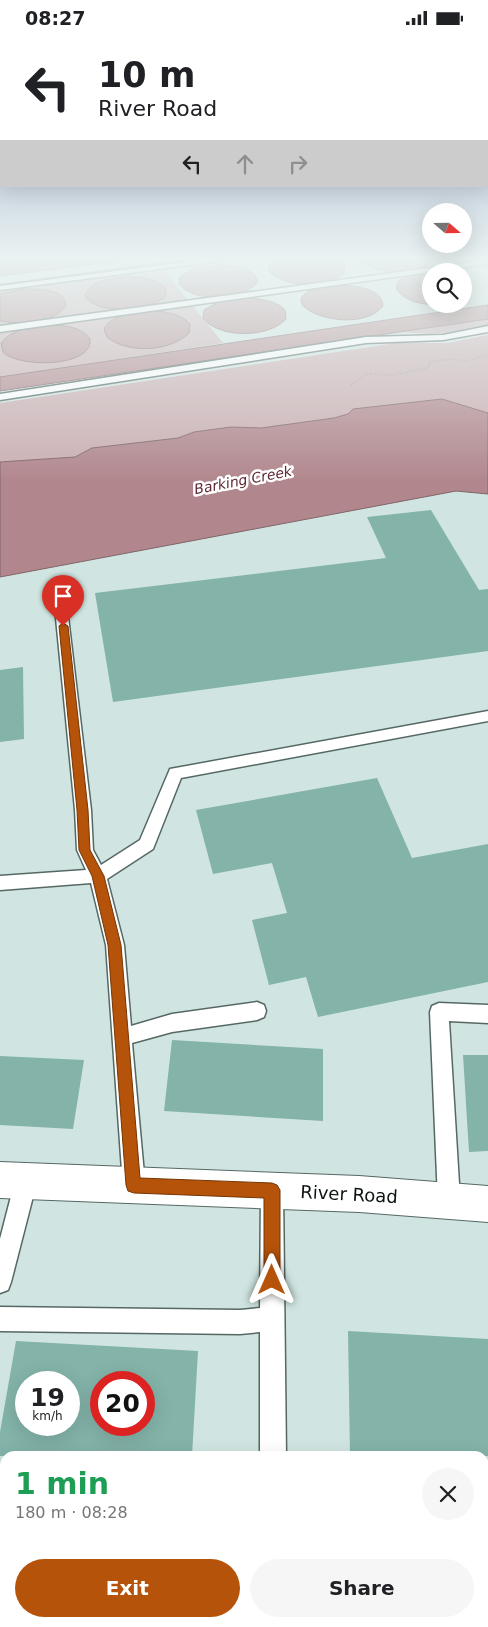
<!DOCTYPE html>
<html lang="en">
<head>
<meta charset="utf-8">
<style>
  body { margin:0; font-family:"DejaVu Sans",sans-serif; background:#f6f6f6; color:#202124; height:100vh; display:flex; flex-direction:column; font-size:19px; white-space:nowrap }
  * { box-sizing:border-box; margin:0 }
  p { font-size:16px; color:#757577 }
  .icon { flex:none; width:28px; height:28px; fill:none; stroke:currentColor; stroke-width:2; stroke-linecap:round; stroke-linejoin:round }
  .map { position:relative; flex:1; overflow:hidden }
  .details { position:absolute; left:0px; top:1416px; width:489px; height:176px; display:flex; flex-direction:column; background:#fff; border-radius:15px 15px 0 0; box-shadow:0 5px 20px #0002 }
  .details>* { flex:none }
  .hud { position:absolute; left:0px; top:0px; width:489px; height:152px; box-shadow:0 5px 20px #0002; background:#fff; color:#202124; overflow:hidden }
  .needle { width:32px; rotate:110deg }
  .fabs { position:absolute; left:422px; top:168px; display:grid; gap:10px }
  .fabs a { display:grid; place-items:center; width:50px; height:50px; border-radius:50%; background:#fff; box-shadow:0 5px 20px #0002; font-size:25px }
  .speed { position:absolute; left:15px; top:1336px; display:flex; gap:10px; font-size:25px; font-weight:700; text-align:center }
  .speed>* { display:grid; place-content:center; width:65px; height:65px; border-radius:50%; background:#fff; box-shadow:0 5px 20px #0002; line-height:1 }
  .speed small { font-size:12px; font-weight:400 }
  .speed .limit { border:8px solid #d22; background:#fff; color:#111 }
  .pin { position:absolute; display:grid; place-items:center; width:42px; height:42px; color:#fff; margin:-51px -21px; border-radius:50% 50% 50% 0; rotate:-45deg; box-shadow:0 0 5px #0007 }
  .pin .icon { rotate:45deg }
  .me { position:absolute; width:55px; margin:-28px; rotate:0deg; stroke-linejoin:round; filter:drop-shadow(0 0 4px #0008) }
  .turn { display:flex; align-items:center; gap:18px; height:105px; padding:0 15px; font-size:22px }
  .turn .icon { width:65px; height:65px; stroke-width:2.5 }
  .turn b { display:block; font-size:35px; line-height:42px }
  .lanes { display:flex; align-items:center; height:48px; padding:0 15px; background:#0003; justify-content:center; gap:25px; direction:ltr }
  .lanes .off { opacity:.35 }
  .round { display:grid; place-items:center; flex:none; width:52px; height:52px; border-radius:26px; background:#f6f6f6 }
  .summary { display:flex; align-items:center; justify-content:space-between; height:85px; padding:0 15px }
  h1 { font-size:30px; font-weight:700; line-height:38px; color:#1e9e55 }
  .action { display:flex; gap:10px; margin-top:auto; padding:10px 15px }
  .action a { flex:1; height:58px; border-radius:30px; background:#b45309; color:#fff; font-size:20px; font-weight:700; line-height:58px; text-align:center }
  .action a+a { background:#f6f6f6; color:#202124 }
  .status { display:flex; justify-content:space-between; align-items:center; height:35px; padding:0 25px; background:#fff; direction:ltr }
  .status svg { height:14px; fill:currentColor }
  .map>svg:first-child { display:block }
  .green { fill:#caaeb2 }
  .water { fill:#b1878d; stroke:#806568 }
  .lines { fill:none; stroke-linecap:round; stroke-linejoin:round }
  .stream { fill:#806568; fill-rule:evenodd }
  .building { fill:#83b3a9; fill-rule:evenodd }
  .lane-casing { stroke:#556864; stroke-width:3 }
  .secondary-casing { stroke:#556864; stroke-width:2 }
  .path { stroke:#82928f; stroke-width:2; stroke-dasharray:0.5 2; stroke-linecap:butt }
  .lane { fill:#fff; fill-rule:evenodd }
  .secondary { fill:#fff; fill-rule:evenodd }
  .route { fill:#b45309; stroke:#753606 }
  .labels { text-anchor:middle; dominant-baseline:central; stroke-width:5; stroke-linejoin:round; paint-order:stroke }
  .far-water-label { font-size:14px; font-style:italic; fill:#5f2733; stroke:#fff }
  .near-street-label { font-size:18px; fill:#0d1513; stroke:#fff }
</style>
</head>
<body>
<div class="status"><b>08:27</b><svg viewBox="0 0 49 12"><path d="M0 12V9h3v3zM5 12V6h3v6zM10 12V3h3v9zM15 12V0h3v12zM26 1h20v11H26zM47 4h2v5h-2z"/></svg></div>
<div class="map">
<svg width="488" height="1592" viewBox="0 0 488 1592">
  <rect width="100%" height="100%" fill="#d0e5e1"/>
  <g class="green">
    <path d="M 165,237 L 223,308 L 0,342 L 0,255 L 129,239 L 138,240 Z"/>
    <path d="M 488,284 L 488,292 C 460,297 434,301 405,297 Z"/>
    <path d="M 488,300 L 488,394 L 0,457 L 0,368 L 396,308 L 448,308 Z"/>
  </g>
  <g class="water">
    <path d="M 0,224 L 133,224 L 0,241 Z"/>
    <path d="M 275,224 L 336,224 L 344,229 L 345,237 C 330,254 284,253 269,236 L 269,230 Z"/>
    <path d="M 357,224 L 432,224 L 432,225 C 421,244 371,238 357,224 Z"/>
    <path d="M 221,230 C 233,231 252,232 258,245 L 256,249 C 240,265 194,268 179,249 L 180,242 L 195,233 Z"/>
    <path d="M 431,238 L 431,269 L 455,269 C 437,271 406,271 396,253 C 398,239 420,238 431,238 Z"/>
    <path d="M 123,242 C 137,242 155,242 166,254 L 165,262 C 150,275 98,282 85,261 L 86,258 C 93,245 110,244 123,242 Z"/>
    <path d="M 341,250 C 354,251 383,253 383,271 C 367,292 319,287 302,270 L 301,263 C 310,251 327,251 341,250 Z"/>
    <path d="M 23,254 C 36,254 65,253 66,270 C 54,290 20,289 0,286 L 0,259 Z"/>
    <path d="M 247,263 C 261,264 275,265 285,275 L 286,284 C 269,303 219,304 203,283 L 204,275 L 220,266 Z"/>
    <path d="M 488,270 L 488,284 L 0,356 L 0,342 Z"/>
    <path d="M 143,276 C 159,276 178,276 190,289 L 189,298 C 170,317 127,319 107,302 L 104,294 C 112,280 129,279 143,276 Z"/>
    <path d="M 44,290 C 60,290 80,290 90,304 C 93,333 18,333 3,317 L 1,308 C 11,295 29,292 44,290 Z"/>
    <path d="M 442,364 L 488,378 L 488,459 L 456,456 L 0,542 L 0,427 L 75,422 L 92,413 L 178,403 L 194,397 L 231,392 L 261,393 L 334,383 L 348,379 L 353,374 Z"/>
  </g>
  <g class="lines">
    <path class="stream" d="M 187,224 L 202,224 L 0,251 L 0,249 Z"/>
  </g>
  <g class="building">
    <path d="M 431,475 L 479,555 L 488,554 L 488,616 L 113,667 L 95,558 L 386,523 L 367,482 Z"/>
    <path d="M 23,632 L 24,704 L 0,707 L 0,635 Z"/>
    <path d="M 377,743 L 412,823 L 488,809 L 488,947 L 318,982 L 306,942 L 269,950 L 252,885 L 287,878 L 272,828 L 213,839 L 196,775 Z"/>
    <path d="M 172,1005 L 323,1014 L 323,1086 L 164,1076 Z"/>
    <path d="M 463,1020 L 488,1020 L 488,1116 L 469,1117 Z"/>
    <path d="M 0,1021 L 84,1025 L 73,1094 L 0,1090 Z"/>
    <path d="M 348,1296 L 488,1304 L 488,1421 L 350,1421 Z"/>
    <path d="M 16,1306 L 198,1316 L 192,1421 L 0,1421 L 0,1397 ZM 26,1348 L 69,1348 L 69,1390 L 26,1390 ZM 101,1348 L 144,1348 L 144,1390 L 101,1390 Z"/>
  </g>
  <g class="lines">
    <g class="lane-casing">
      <g id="lane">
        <path d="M 209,224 L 236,224 L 0,255 L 0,251 Z"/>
        <path d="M 488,225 L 488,229 L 0,297 L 0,291 Z"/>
        <path d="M 488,291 L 488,297 L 443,305 L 366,308 L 0,365 L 0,359 L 366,302 L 443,300 Z"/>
        <path d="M 61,569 L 67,573 L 91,775 L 93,815 L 101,830 L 140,805 L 170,734 L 488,676 L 488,686 L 181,743 L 153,814 L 107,844 L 124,910 L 131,991 L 172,979 L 257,967 L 264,970 L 266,976 L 264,982 L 257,985 L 172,997 L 132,1008 L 145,1150 L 142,1158 L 134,1161 L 126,1158 L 123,1150 L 106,910 L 91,848 L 0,855 L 0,841 L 86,835 L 77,815 L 75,775 L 55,573 Z"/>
        <path d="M 439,968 L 488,970 L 488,988 L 449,986 L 460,1165 L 457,1173 L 449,1176 L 441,1173 L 438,1165 L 430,977 L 432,971 Z"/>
        <path d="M 26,1135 L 34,1138 L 37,1146 L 11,1247 L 8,1255 L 0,1258 L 0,1204 L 15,1146 L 18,1138 Z"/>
        <path d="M 272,1144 L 280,1147 L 283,1155 L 286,1421 L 260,1421 L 260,1297 L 240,1299 L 0,1296 L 0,1272 L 240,1275 L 260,1273 L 261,1155 L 264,1147 Z"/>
        <path d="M 234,1588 L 262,1588 L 260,1592 L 232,1592 Z"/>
      </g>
    </g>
    <g class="secondary-casing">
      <path id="secondary" d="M 0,1127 L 359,1141 L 488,1151 L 488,1187 L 359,1177 L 0,1163 Z"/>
    </g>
    <path class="path" d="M 351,350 L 367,339 L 392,340 L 428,333 L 430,327 L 451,324 L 466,326 L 487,320"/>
    <use href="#lane" class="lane"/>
    <use href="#secondary" class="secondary"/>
  </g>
  <linearGradient id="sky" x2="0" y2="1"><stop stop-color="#92a2c4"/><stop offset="0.5" stop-color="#eaf3f2"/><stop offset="1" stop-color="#eaf3f2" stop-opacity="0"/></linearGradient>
  <rect width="488" height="447" fill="url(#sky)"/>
  <path class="route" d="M 63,588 L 68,591 L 88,775 L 90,815 L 104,841 L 121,910 L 140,1143 L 272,1148 L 277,1150 L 280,1155 L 280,1245 L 278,1250 L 272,1253 L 267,1250 L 264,1245 L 264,1163 L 134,1158 L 128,1156 L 126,1150 L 108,910 L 92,841 L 79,815 L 77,775 L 59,591 Z"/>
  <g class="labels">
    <g class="far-water-label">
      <text transform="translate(243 445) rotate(-11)">Barking Creek</text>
    </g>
    <g class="near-street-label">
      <text transform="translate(349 1159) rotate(3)">River Road</text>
    </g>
  </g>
</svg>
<div class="fabs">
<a><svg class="needle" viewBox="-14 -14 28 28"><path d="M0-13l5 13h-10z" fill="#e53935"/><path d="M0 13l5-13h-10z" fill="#757577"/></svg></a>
<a><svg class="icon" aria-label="search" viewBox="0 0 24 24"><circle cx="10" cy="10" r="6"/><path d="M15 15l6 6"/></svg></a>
</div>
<div class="speed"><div>19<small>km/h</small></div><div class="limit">20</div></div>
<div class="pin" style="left:63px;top:591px;background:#d93025"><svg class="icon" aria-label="arrive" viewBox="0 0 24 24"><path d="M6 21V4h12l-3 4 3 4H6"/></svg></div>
<svg class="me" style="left:272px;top:1245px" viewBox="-20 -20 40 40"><path d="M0-17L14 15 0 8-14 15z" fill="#b45309" stroke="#fff" stroke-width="4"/></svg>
<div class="hud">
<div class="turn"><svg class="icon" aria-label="left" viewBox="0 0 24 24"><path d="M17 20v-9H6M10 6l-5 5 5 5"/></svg><div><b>10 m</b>River Road</div></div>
<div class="lanes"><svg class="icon" aria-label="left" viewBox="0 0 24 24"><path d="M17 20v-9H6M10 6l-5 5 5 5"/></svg><svg class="icon off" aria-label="ahead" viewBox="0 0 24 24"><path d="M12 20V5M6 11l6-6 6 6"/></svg><svg class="icon off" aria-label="right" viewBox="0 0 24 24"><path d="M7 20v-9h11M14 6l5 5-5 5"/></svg></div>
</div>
<section class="details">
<div class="summary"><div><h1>1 min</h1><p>180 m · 08:28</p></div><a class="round"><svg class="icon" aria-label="close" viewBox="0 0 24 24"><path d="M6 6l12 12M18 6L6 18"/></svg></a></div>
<div class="action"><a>Exit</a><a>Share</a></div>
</section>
</div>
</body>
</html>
